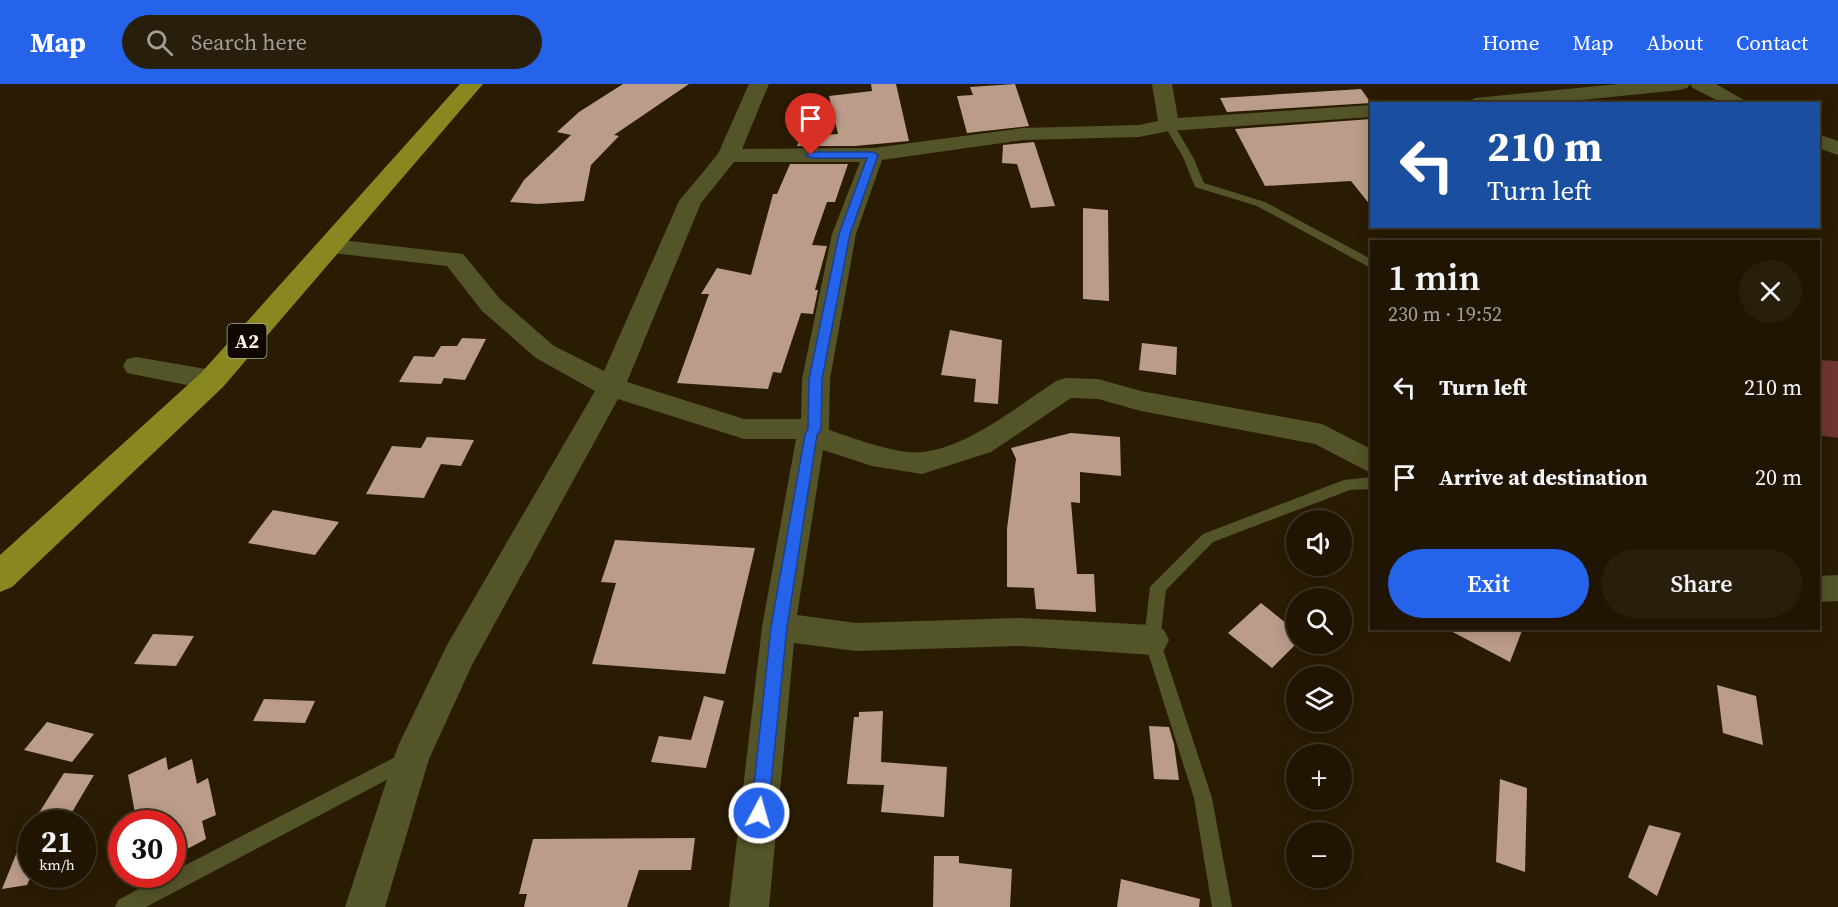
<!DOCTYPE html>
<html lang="en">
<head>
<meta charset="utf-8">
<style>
  body { margin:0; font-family:"Source Serif 4",serif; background:#281e0c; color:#f1f3f6; height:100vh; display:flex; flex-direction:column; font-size:22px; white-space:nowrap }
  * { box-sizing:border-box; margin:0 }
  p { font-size:20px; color:#a29f99 }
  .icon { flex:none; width:33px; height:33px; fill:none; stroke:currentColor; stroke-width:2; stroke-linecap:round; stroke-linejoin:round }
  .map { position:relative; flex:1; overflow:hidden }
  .details { position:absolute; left:1370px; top:156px; width:450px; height:390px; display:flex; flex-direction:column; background:#201502; border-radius:0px; box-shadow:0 3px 15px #0003,0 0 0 2px #3d3424 }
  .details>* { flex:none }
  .top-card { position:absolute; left:1370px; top:18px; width:450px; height:126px; border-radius:0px; box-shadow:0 3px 15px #0003,0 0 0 2px #3d3424; background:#1a4fa0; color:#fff; overflow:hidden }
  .buttons { position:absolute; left:1286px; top:426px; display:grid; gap:12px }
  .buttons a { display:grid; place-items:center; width:66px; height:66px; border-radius:50%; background:#201502; box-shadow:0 3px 15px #0003,0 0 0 2px #3d3424; font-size:30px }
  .speed { position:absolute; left:18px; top:726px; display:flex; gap:12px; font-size:30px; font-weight:700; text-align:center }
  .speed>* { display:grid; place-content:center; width:78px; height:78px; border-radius:50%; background:#201502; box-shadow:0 3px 15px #0003,0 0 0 2px #3d3424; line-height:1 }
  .speed small { font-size:15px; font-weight:400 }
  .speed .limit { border:9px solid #d22; background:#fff; color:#111 }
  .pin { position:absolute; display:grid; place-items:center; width:51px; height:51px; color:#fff; margin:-62px -26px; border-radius:50% 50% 50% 0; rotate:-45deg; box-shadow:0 0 6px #0007 }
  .pin .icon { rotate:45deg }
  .me { position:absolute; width:66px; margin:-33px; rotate:6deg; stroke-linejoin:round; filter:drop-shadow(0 0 4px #0008) }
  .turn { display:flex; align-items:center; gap:21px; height:126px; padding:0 18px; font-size:27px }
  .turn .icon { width:78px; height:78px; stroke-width:2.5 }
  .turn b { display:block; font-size:42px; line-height:51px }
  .round { display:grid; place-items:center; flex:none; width:63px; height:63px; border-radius:32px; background:#281e0c }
  .head { display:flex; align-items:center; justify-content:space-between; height:102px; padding:0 18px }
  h1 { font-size:36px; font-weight:600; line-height:45px }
  .button { display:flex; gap:12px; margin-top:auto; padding:12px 18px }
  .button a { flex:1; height:69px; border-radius:36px; background:#2563eb; color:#fff; font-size:24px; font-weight:600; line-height:69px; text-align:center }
  .button a+a { background:#281e0c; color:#f1f3f6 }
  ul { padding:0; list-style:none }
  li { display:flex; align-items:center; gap:18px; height:90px; padding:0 18px }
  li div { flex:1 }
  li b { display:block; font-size:22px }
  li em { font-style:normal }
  header { display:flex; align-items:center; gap:36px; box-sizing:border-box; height:84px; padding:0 30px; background:#2563eb; color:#fff }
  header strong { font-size:28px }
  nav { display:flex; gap:33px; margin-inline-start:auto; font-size:21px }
  .search { width:420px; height:54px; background:#281e0c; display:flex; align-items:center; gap:15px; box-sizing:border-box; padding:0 21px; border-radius:33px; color:#a29f99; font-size:22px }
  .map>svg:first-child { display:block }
  .forest { fill:#6f3631 }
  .building { fill:#bb9c89 }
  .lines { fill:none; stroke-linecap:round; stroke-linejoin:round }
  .lane { fill:#535428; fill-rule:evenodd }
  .street { fill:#535428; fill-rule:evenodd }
  .primary { fill:#888720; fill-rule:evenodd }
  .route { fill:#2563eb; stroke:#184099; stroke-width:1.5 }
  .labels { text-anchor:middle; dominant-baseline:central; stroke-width:6; stroke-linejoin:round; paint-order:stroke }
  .shield { fill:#0e0801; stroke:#b2aa9d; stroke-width:1.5 }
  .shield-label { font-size:20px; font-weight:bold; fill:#f9f0e0 }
</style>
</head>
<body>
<header>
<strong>Map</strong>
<div class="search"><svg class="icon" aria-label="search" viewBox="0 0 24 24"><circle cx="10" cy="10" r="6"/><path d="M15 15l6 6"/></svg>Search here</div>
<nav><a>Home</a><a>Map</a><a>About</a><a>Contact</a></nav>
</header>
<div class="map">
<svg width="1838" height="823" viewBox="0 0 1838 823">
  <rect width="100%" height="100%" fill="#2a1c02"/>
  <path class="forest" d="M 1818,276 L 1838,277 L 1838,354 L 1818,351 Z"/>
  <g class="building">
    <path d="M 623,0 L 689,0 L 614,51 L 619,52 L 591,81 L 584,117 L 538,120 L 510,118 L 524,96 L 571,51 L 557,48 L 579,28 Z"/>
    <path d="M 871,0 L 896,0 L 909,57 L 855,62 L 797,62 L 800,55 L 811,55 L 811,52 L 838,50 L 829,12 L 872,7 Z"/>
    <path d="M 1015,0 L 1029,42 L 967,49 L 957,12 L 973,11 L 970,3 Z"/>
    <path d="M 1361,5 L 1371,19 L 1227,28 L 1220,14 Z"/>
    <path d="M 1371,35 L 1371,122 L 1351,97 L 1265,102 L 1235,45 Z"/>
    <path d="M 1034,58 L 1055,122 L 1031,124 L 1017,80 L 1002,79 L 1003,61 Z"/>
    <path d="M 790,80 L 848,80 L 835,118 L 827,118 L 812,161 L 827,162 L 815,206 L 818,206 L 813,230 L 801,229 L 781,289 L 773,288 L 768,305 L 677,299 L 709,210 L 701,210 L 717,184 L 751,191 L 773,110 L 777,110 Z"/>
    <path d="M 1083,124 L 1108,126 L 1109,217 L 1083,215 Z"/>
    <path d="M 950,246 L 1002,256 L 998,320 L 974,318 L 976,295 L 941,291 Z"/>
    <path d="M 462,254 L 486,255 L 465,296 L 444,294 L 441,300 L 399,298 L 414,272 L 434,273 L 441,262 L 457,262 Z"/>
    <path d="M 1142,259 L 1177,263 L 1176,291 L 1139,286 Z"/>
    <path d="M 1071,349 L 1120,353 L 1121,392 L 1080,388 L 1080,419 L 1071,418 L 1077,490 L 1094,490 L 1096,528 L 1036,525 L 1034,504 L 1007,503 L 1007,445 L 1016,375 L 1011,364 Z"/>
    <path d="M 427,353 L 474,356 L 461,382 L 441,380 L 424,414 L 366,410 L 392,362 L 421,364 Z"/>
    <path d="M 273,426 L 339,438 L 315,471 L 248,459 Z"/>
    <path d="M 615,456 L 755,464 L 725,590 L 592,580 L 616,499 L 601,498 Z"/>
    <path d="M 1261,519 L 1296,547 L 1296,560 L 1272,584 L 1228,549 Z"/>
    <path d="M 1445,544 L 1523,544 L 1510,578 Z"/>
    <path d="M 153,550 L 194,552 L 176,582 L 134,580 Z"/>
    <path d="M 1717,601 L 1756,612 L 1763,661 L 1723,649 Z"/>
    <path d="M 704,612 L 724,617 L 706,684 L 651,678 L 659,652 L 691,656 Z"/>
    <path d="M 264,615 L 315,617 L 305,639 L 253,637 Z"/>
    <path d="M 883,627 L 881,678 L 947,683 L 944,733 L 881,728 L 884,701 L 847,700 L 854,633 L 859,633 L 859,628 Z"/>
    <path d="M 47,638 L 94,650 L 72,678 L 24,666 Z"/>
    <path d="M 1149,642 L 1169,643 L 1174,660 L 1179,696 L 1154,695 Z"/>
    <path d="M 166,673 L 168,686 L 192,675 L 197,700 L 208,694 L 216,731 L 202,737 L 206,755 L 172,773 L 172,740 L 137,740 L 128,691 Z"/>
    <path d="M 64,689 L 94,691 L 65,740 L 32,740 Z"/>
    <path d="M 1500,695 L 1527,704 L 1525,788 L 1496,778 Z"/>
    <path d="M 1649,741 L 1681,749 L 1657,812 L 1628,793 Z"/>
    <path d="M 695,754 L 691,786 L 639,786 L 627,823 L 524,823 L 527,810 L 519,810 L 533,755 Z"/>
    <path d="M 19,763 L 32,790 L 27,801 L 2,805 Z"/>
    <path d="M 934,772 L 959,772 L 959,779 L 1012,785 L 1010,823 L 933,823 Z"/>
    <path d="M 1121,795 L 1200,815 L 1199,823 L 1117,823 Z"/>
  </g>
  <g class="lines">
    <g class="lane">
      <path d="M 1165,39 L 1174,41 L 1193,73 L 1204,99 L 1265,118 L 1371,175 L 1371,184 L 1257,122 L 1195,103 L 1183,73 L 1164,41 Z"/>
      <path d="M 1371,393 L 1371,405 L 1350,406 L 1213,458 L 1166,506 L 1160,556 L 1212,714 L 1232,823 L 1212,823 L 1194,714 L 1144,556 L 1150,503 L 1203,450 L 1344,396 Z"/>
      <path d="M 407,667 L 413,670 L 416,676 L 413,682 L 146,823 L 115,823 L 118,816 L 167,790 L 172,790 L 172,788 Z"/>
    </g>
    <g class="street">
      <path d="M 749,0 L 769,0 L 742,65 L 873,64 L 1023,44 L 1139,41 L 1158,37 L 1152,0 L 1172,0 L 1178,34 L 1371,21 L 1371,33 L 1169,47 L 1139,53 L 1023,56 L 882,76 L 856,150 L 830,295 L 829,346 C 853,354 898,371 923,368 C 970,362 1018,322 1056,297 L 1066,294 L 1098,295 L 1141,307 L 1322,340 L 1371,365 L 1371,389 L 1315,360 L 1141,327 L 1098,315 L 1071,314 L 991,368 L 922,390 L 872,382 L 823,366 L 797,531 L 856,539 L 1022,534 L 1152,541 L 1164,546 L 1169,556 L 1164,566 L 1152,571 L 1022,562 L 856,567 L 794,559 L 769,823 L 729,823 L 762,543 L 796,355 L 744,355 L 618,315 L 472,581 L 429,675 L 385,823 L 345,823 L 398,662 L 447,561 L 595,307 L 536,274 L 482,227 L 447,182 L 332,169 L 324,167 L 320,162 L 324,157 L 332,155 L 463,170 L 500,215 L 554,262 L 604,287 L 679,117 L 718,70 ZM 734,78 L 860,78 L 832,150 L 802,295 L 801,335 L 744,335 L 627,298 L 701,119 Z"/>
      <path d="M 1618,0 L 1690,0 L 1687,4 L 1680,6 L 1543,20 L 1465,20 L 1475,14 Z"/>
      <path d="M 1690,0 L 1716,0 L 1751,20 L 1724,20 L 1693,4 Z"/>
      <path d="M 1818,50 L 1838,57 L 1838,71 L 1818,64 Z"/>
      <path d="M 136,273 L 212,286 L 222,289 L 226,296 L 222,303 L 212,306 L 127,289 L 123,282 L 127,275 Z"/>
      <path d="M 1838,491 L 1838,517 L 1818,518 L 1818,492 Z"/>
    </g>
    <path class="primary" d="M 460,0 L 483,0 L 223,303 L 12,503 L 0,508 L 0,471 L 201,289 Z"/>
  </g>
  <path class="route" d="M 873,68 L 878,71 L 850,150 L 822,295 L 821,345 L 817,351 L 787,543 L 768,729 L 766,734 L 759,737 L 753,734 L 751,729 L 771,543 L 805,351 L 808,345 L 809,295 L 839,150 L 867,74 L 811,74 L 806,71 L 811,68 Z"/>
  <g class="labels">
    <rect class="shield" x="227.5" y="240" width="39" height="34" rx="4.5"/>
    <g class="shield-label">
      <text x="247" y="257">A2</text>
    </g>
  </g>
</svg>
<div class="buttons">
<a><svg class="icon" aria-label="sound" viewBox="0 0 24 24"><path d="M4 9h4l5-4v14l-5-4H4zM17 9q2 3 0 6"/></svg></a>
<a><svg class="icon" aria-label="search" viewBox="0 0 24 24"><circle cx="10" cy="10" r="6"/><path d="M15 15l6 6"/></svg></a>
<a><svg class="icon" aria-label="layers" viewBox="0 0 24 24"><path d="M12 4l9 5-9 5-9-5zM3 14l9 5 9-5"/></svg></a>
<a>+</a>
<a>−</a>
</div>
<div class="speed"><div>21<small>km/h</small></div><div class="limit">30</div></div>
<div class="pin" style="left:811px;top:71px;background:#d93025"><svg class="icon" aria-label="arrive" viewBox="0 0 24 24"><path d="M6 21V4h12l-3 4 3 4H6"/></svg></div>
<svg class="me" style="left:759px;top:729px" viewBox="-20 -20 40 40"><circle r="17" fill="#2563eb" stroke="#fff" stroke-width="3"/><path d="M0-11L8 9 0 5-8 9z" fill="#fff"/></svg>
<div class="top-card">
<div class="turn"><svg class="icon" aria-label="left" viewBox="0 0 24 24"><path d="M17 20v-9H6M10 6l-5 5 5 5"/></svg><div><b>210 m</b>Turn left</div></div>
</div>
<section class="details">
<div class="head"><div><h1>1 min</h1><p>230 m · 19:52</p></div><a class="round"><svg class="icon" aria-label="close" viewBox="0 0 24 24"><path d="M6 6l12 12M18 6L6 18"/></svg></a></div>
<ul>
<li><svg class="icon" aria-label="left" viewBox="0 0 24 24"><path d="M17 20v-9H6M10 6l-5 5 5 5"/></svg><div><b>Turn left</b></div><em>210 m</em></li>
<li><svg class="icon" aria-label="arrive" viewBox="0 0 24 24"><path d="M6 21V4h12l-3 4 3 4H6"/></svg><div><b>Arrive at destination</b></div><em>20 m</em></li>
</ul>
<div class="button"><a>Exit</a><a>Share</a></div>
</section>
</div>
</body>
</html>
